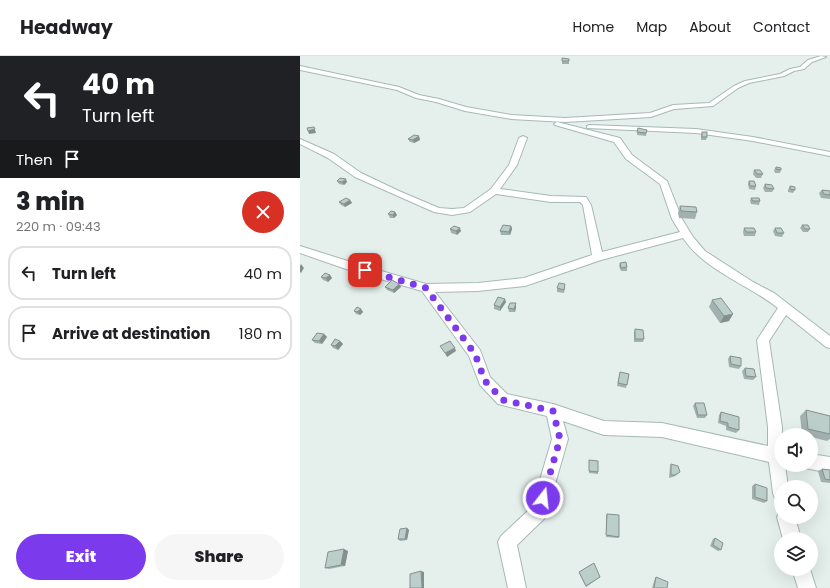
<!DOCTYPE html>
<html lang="en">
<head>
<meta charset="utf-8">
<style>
  body { margin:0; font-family:Poppins,sans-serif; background:#f6f6f6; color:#202124; height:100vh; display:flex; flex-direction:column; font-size:15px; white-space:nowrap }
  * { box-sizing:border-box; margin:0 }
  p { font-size:13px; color:#757577 }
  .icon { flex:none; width:22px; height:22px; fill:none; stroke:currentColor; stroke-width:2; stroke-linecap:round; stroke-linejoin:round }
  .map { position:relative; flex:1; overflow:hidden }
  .side { display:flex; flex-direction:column; background:#fff; width:300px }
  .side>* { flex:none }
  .hud { background:#202124; color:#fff; overflow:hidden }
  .fabs { position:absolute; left:474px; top:372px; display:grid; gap:8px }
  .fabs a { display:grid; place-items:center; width:44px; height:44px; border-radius:50%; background:#fff; box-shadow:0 4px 16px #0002; font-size:20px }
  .pin { position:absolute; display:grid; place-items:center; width:34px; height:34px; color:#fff; margin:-17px; border-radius:8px; box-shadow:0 2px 6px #0006 }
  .me { position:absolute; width:44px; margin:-22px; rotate:16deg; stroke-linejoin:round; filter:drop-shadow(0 0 3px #0008) }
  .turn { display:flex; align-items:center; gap:14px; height:84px; padding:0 16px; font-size:18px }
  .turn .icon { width:52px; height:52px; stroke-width:2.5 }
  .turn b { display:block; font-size:28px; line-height:34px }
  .then { display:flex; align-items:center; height:38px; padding:0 16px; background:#0003; gap:8px; font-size:15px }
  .round { display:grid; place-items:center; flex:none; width:42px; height:42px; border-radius:21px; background:#f6f6f6 }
  .overview { display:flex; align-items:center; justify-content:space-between; height:68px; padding:0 16px }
  h1 { font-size:24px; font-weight:800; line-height:30px }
  .button { display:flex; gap:8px; margin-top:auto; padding:8px 16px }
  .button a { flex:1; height:46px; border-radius:24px; background:#7c3aed; color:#fff; font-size:16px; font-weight:800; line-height:46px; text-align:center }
  .button a+a { background:#f6f6f6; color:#202124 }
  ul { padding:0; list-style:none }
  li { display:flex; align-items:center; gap:12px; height:54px; margin:0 8px 6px; padding:0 8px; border:2px solid #e0e0e0; border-radius:16px }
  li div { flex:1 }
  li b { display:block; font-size:15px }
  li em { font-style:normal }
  header { display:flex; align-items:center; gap:24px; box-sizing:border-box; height:56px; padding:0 20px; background:#fff; border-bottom:1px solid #e0e0e0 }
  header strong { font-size:19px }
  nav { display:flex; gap:22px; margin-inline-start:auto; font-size:14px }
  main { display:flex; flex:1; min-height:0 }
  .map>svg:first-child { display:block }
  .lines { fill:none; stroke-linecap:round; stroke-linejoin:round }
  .minor-casing { stroke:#a6b9b7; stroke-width:2 }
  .minor { fill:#fff; fill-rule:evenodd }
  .wall { fill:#a2b1ae }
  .shaded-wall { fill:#84908d }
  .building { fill:#bcceca; stroke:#84908d }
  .route { stroke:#7c3aed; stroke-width:7; stroke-dasharray:0 12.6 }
</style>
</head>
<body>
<header>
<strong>Headway</strong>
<nav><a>Home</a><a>Map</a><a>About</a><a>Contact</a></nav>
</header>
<main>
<section class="side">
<div class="hud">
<div class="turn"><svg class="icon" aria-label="left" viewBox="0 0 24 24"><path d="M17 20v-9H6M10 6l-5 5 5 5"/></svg><div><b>40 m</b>Turn left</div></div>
<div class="then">Then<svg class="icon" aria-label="arrive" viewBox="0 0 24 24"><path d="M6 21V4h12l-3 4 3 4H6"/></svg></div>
</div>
<div class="overview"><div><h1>3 min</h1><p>220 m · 09:43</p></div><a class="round" style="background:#d93025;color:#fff"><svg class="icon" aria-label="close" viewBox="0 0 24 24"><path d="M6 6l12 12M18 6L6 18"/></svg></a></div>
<ul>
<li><svg class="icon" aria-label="left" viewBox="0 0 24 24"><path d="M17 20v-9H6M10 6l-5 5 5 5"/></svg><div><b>Turn left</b></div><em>40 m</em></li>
<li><svg class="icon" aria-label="arrive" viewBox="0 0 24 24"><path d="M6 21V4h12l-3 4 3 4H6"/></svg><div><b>Arrive at destination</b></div><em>180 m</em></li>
</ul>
<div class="button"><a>Exit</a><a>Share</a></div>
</section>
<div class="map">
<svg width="530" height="532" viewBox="0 0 530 532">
  <rect width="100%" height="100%" fill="#e5f0ed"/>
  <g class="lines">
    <g class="minor-casing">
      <g id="minor">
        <path d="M 521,0 L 526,1 L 512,6 L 504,13 L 494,15 L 484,20 L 449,27 L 438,32 L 413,50 L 374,53 L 351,61 L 265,66 L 211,63 L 165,55 L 136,46 L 116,42 L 97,34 L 0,14 L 0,10 L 99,31 L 119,39 L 139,43 L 166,51 L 211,59 L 265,62 L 350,57 L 373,49 L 409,47 L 434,30 L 445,25 L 480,18 L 490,13 L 500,11 L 508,4 Z"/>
        <path d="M 257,66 L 320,82 L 332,99 L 367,125 L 382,163 L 393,181 L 405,195 L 453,226 L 474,237 L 530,280 L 530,292 L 526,291 L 486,259 L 469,285 L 482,371 L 481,409 L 485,409 L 488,431 L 481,431 L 481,445 L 475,443 L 473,437 L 469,406 L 362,381 L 304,379 L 263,365 L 268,383 L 247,456 L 245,462 L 217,489 L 226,532 L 208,532 L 198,486 L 201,480 L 232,451 L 252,383 L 247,360 L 198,348 L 180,329 L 169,300 L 122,235 L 46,213 L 0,197 L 0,190 L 54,207 L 126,228 L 178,227 L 224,222 L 292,199 L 283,149 L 280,146 L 251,146 L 196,138 L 170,156 L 152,159 L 134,156 L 55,121 L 28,102 L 0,88 L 0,83 L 34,98 L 61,117 L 99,135 L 139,152 L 152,153 L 164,152 L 191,133 L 209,109 L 219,82 L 223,80 L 227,82 L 217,109 L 200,133 L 251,140 L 286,141 L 291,149 L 302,196 L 380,176 L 372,163 L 360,128 L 326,103 L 314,86 L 255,69 L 254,68 ZM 383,182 C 404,214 449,229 478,252 L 457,284 L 468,371 L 468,390 L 362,367 L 304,365 L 253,348 L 207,338 L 190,321 L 180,294 L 135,236 L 178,235 L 225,230 L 301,204 Z"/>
        <path d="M 289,69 L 396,73 L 453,81 L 530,96 L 530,100 L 453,85 L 396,77 L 287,72 L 287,70 Z"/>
        <path d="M 511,398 L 530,401 L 530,417 L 505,412 L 504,409 L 511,409 Z"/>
        <path d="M 480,455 L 481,461 L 495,461 L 501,483 L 483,483 L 477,461 Z"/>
        <path d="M 492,513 L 510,513 L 516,532 L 498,532 Z"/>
      </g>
    </g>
    <use href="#minor" class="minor"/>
  </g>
  <g class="wall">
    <path d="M 269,3 L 269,8 L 262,8 L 262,5 Z"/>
    <path d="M 347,74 L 346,80 L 337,79 L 337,76 Z"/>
    <path d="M 402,76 L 407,81 L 406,84 L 401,84 L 401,79 Z"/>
    <path d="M 119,80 L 120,84 L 114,87 L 110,86 L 108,83 Z"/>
    <path d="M 476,111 L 481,114 L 480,117 L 475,117 L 474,114 Z"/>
    <path d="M 454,114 L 463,118 L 461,122 L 456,122 L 453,118 Z"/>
    <path d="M 37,125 L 47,126 L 44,129 L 39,128 Z"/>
    <path d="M 449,125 L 456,130 L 455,134 L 449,133 L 448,128 Z"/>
    <path d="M 465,128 L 474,133 L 472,136 L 465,136 L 463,132 Z"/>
    <path d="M 490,130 L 495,134 L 493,137 L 488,136 L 488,134 Z"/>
    <path d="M 522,134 L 530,135 L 530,143 L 521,142 L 519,137 Z"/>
    <path d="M 451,142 L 460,145 L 459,149 L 451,148 L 450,145 Z"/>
    <path d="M 50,144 L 52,147 L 45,151 L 41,149 L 39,146 Z"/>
    <path d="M 380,150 L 397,156 L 395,163 L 379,162 L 378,157 Z"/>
    <path d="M 95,156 L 97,159 L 94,162 L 90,162 L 88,158 Z"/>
    <path d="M 502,169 L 510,173 L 508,176 L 503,176 L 500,172 Z"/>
    <path d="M 211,170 L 212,173 L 210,179 L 201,179 L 200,175 Z"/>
    <path d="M 444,172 L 456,176 L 455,180 L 444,180 L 443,176 Z"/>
    <path d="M 475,172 L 484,177 L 482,181 L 475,180 L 473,175 Z"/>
    <path d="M 150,173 L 161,175 L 157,179 L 151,177 Z"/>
    <path d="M 320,207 L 327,211 L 327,215 L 321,215 L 319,210 Z"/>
    <path d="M 30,219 L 32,222 L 28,226 L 23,224 L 21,221 Z"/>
    <path d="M 99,228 L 101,231 L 94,237 L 87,234 L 85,231 Z"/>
    <path d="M 265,231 L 264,237 L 257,236 L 257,232 Z"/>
    <path d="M 412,244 L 433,258 L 429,265 L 420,267 L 409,251 Z"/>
    <path d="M 206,246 L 200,255 L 194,253 L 194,249 Z"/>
    <path d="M 216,251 L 215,256 L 209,256 L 208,252 Z"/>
    <path d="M 61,253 L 63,256 L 60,259 L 56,258 L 54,255 Z"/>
    <path d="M 335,273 L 344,283 L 343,286 L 334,286 L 334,276 Z"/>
    <path d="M 24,278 L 27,281 L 22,288 L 15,287 L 12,284 Z"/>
    <path d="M 40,285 L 43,288 L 38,294 L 33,292 L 31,289 Z"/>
    <path d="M 430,300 L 441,310 L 439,313 L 429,311 L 428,303 Z"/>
    <path d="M 445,312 L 456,321 L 453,324 L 444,323 L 442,315 Z"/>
    <path d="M 320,316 L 329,318 L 326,332 L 317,330 Z"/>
    <path d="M 395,347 L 407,359 L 405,362 L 397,362 L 393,350 Z"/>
    <path d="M 506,354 L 530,360 L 530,383 L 527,385 L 511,381 L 511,379 L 505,379 L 502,378 L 500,360 Z"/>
    <path d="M 421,356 L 439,374 L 436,377 L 426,374 L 426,370 L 418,367 L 419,359 Z"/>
    <path d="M 289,407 L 298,416 L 298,418 L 289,417 Z"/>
    <path d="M 371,408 L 378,418 L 373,421 L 369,422 L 370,410 Z"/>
    <path d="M 522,413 L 530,414 L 530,427 L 521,426 L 518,415 Z"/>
    <path d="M 455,428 L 467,445 L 464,447 L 452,443 L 452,430 Z"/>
    <path d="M 307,458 L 319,481 L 318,482 L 306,481 L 306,459 Z"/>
    <path d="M 107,472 L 109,474 L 107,484 L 100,485 L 98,483 Z"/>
    <path d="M 415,482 L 421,494 L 418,495 L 410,490 L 413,483 Z"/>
    <path d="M 48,495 L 45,510 L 29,513 L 25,512 Z"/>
    <path d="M 279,516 L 300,521 L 286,531 L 279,517 Z"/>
    <path d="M 356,521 L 367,532 L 352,532 L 355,522 Z"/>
  </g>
  <g class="shaded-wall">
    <path d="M 14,71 L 16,77 L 9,78 L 8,75 Z"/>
    <path d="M 119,80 L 120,84 L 114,87 L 113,84 Z"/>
    <path d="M 46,123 L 47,126 L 44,129 L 42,126 Z"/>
    <path d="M 50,144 L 52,147 L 45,151 L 44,148 Z"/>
    <path d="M 95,156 L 97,159 L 94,162 L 93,159 Z"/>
    <path d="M 211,170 L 212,173 L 210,179 L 209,176 Z"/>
    <path d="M 160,172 L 161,175 L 157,179 L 156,175 Z"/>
    <path d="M 1,208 L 4,212 L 1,217 L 0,216 L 0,210 Z"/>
    <path d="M 30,219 L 32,222 L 28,226 L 26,222 Z"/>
    <path d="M 99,228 L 101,231 L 94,237 L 93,234 Z"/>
    <path d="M 205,243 L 206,246 L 200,255 L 200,251 Z"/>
    <path d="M 216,247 L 216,251 L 215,256 L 214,253 Z"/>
    <path d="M 61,253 L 63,256 L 60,259 L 57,256 Z"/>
    <path d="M 433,258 L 429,265 L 420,267 L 424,260 Z"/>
    <path d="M 24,278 L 27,281 L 22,288 L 19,285 Z"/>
    <path d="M 40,285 L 43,288 L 38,294 L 35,290 Z"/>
    <path d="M 155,292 L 156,295 L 147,301 L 145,297 Z"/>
    <path d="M 107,472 L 109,474 L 107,484 L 105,483 Z"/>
    <path d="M 44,493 L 48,495 L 45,510 L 41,509 Z"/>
    <path d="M 121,515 L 124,516 L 124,532 L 122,532 Z"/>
  </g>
  <g class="building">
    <path d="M 262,2 L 269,3 L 269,5 L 262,5 Z"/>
    <path d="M 14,71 L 15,73 L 8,75 L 7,72 Z"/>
    <path d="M 338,72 L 347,74 L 346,77 L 337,76 Z"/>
    <rect x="402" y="76" width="5" height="5"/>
    <path d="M 114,79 L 119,80 L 113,84 L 108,83 Z"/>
    <path d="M 476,111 L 481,112 L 481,114 L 476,113 Z"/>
    <path d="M 454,114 L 460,114 L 463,118 L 457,118 Z"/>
    <path d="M 40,122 L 46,123 L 42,126 L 37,125 Z"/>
    <path d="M 449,125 L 454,125 L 456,130 L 450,130 Z"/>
    <path d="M 465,128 L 472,129 L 474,133 L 466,132 Z"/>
    <path d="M 490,130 L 495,131 L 495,134 L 490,133 Z"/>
    <path d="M 522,134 L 530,135 L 530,139 L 524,138 Z"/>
    <path d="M 46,142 L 50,144 L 44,148 L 39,146 Z"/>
    <path d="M 451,142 L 459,142 L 460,145 L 453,145 Z"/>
    <path d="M 380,150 L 396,151 L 397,156 L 381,155 Z"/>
    <path d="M 91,155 L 95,156 L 93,159 L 88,158 Z"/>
    <path d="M 203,169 L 211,170 L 209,176 L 200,175 Z"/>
    <path d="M 502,169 L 508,169 L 510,173 L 505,173 Z"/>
    <path d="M 154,170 L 160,172 L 156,175 L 150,173 Z"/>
    <path d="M 444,172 L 454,172 L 456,176 L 446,176 Z"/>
    <path d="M 475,172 L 481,172 L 484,177 L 477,177 Z"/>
    <path d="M 326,206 L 327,211 L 321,212 L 320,207 Z"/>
    <path d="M 25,217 L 30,219 L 26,222 L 21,221 Z"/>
    <path d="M 92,224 L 99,228 L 93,234 L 85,231 Z"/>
    <path d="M 259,227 L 265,228 L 264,234 L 257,232 Z"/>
    <path d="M 198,241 L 205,243 L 200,251 L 194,249 Z"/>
    <path d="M 421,242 L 433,258 L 424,260 L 412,244 Z"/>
    <path d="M 210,247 L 216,247 L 214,253 L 208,252 Z"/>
    <path d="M 57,251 L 61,253 L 57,256 L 54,255 Z"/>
    <path d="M 335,273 L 343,274 L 344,283 L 335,283 Z"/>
    <path d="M 17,277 L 24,278 L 19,285 L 12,284 Z"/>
    <path d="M 35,283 L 40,285 L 35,290 L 31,289 Z"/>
    <path d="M 150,285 L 155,292 L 145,297 L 140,290 Z"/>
    <path d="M 430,300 L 441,302 L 441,310 L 431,308 Z"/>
    <path d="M 445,312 L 454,313 L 456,321 L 446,320 Z"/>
    <path d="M 320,316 L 329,318 L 327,329 L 318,327 Z"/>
    <path d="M 395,347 L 404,347 L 407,359 L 398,359 Z"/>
    <path d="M 506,354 L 530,360 L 530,378 L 508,373 Z"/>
    <path d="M 421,356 L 439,361 L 439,374 L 428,371 L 428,367 L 420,365 Z"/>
    <path d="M 289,404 L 298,405 L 298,416 L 289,415 Z"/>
    <path d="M 371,408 L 378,410 L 380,416 L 375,419 L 371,419 Z"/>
    <path d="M 522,413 L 530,414 L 530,424 L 525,423 Z"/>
    <path d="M 455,428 L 467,432 L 467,445 L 455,441 Z"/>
    <path d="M 307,458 L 319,459 L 319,481 L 306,479 Z"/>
    <path d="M 107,472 L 105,483 L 98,483 L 100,473 Z"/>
    <path d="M 415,482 L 423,487 L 421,494 L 413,489 Z"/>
    <path d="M 44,493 L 41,509 L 25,512 L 28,496 Z"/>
    <path d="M 294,507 L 300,521 L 286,530 L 279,516 Z"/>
    <path d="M 121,515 L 122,532 L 110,532 L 110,518 Z"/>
    <path d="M 356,521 L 368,526 L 367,532 L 354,532 Z"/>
  </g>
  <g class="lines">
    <path class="route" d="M 65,214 L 126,232 L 175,298 L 185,325 L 203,344 L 253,355 L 260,383 L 243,442"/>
  </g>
</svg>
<div class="fabs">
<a><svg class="icon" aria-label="sound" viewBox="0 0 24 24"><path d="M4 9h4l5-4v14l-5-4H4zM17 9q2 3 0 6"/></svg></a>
<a><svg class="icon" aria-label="search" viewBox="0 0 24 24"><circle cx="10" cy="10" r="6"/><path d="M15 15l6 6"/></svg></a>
<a><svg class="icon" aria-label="layers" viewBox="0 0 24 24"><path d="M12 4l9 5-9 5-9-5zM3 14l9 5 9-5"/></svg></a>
</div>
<div class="pin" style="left:65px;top:214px;background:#d93025"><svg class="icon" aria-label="arrive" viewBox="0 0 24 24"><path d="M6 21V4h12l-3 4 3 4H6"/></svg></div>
<svg class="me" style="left:243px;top:442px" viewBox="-20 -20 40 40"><circle r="17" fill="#7c3aed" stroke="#fff" stroke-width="3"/><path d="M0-11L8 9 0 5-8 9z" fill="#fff"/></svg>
</div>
</main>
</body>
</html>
